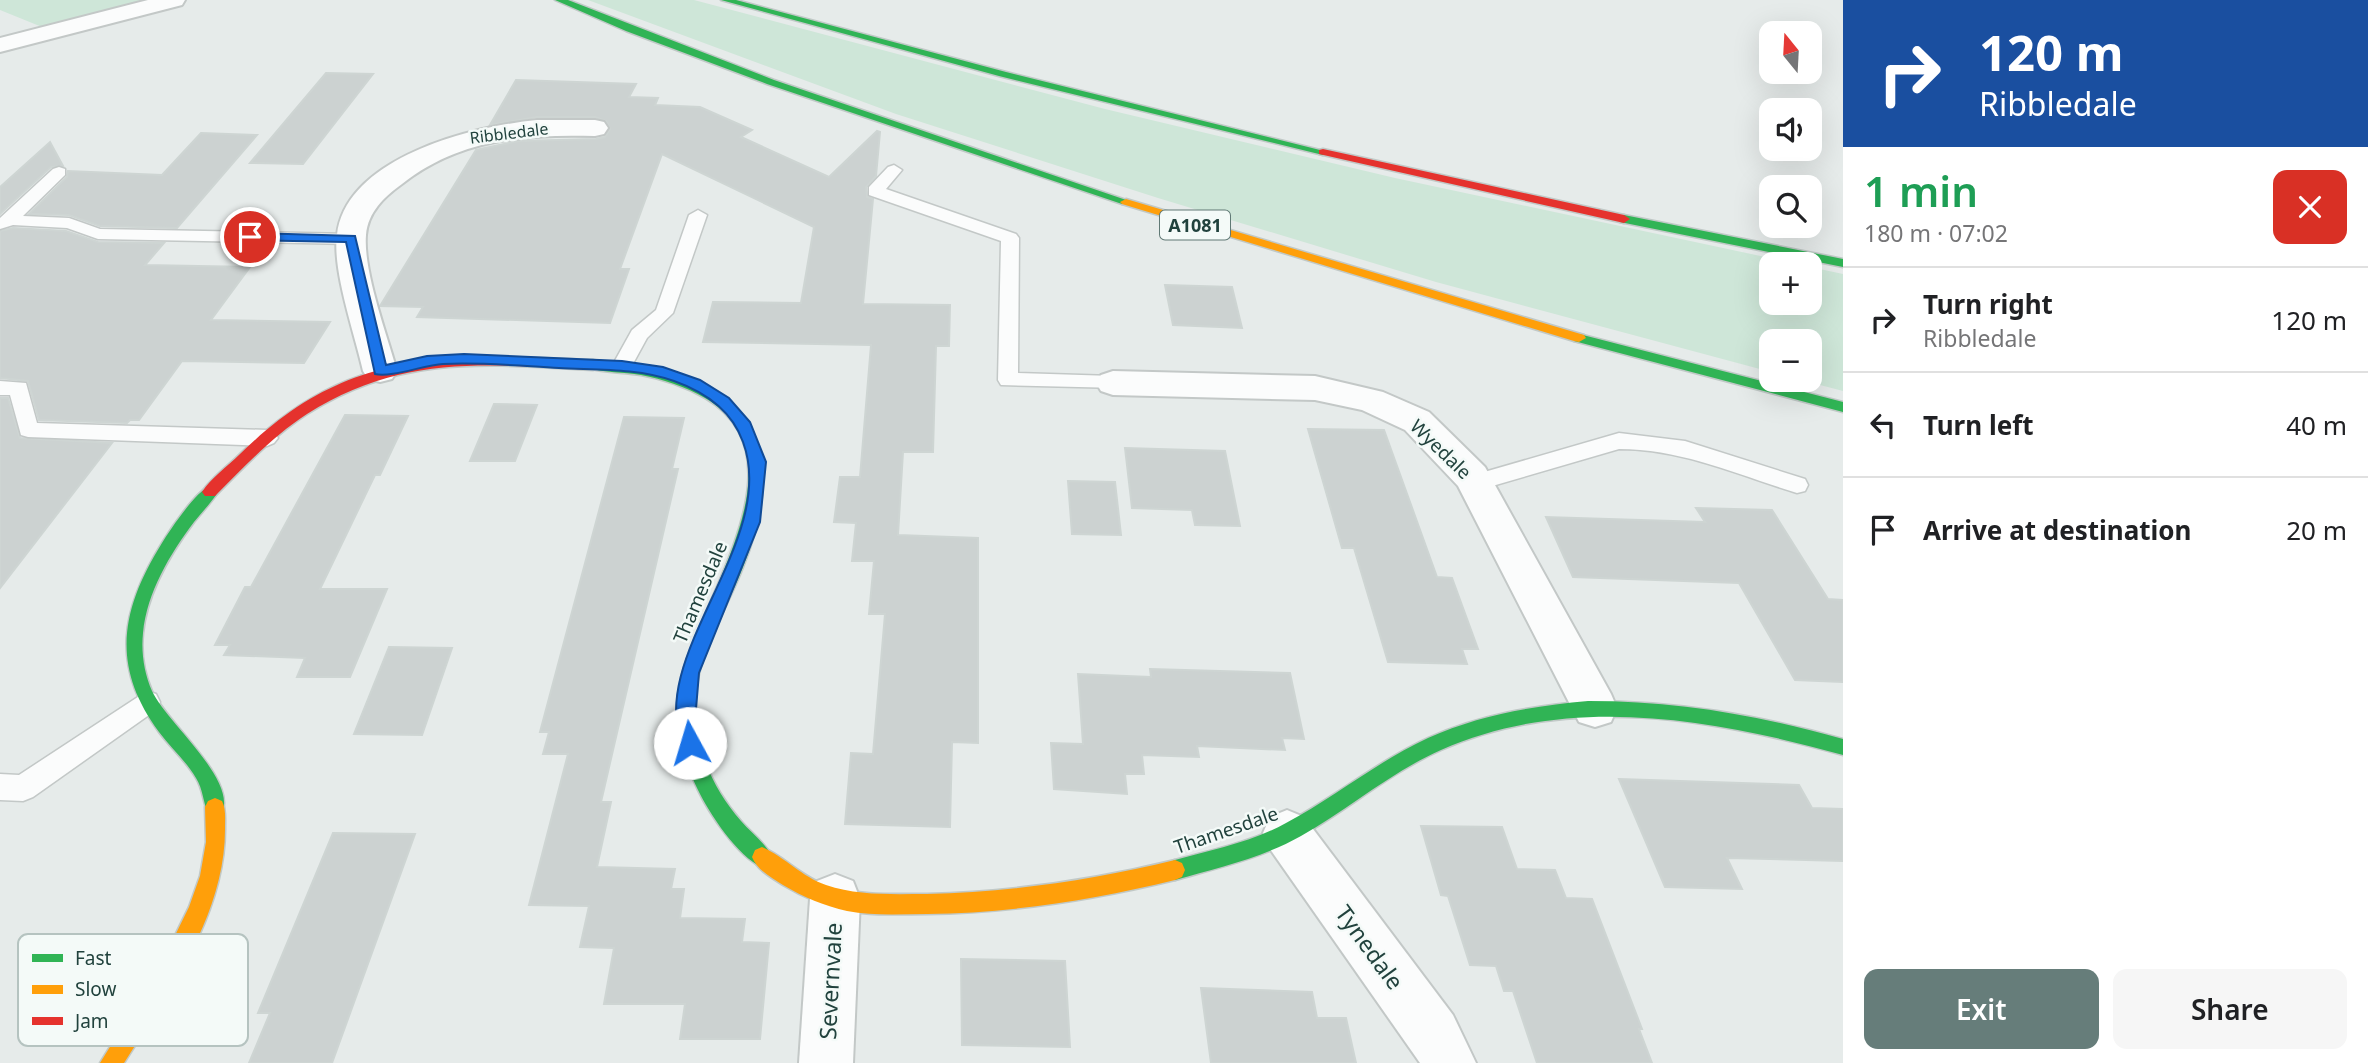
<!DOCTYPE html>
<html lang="en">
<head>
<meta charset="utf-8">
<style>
  body { margin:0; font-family:"Noto Sans",sans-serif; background:#f6f6f6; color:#202124; height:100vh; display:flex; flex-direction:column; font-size:26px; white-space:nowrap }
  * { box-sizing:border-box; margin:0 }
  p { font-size:23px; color:#757577 }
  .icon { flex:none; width:38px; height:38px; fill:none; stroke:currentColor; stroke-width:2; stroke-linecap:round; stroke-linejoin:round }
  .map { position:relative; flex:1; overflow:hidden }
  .panel { display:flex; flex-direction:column; background:#fff; width:525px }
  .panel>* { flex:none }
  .top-card { background:#1a4fa0; color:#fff; overflow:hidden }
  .needle { width:46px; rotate:342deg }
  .tools { position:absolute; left:1759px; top:21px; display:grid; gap:14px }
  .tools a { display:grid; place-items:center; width:63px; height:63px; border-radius:14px; background:#fff; box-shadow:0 7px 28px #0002; font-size:35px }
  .pin { position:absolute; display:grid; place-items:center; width:60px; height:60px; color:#fff; margin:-30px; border:4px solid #fff; border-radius:50%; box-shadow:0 2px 7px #0007 }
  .me { position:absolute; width:77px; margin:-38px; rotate:354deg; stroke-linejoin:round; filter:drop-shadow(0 0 5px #0008) }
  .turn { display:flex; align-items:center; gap:24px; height:147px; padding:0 21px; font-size:32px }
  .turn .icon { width:91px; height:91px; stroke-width:2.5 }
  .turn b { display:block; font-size:49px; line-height:60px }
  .round { display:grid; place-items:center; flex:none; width:74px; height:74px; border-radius:14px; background:#f6f6f6 }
  .overview { display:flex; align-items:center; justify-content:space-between; height:119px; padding:0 21px }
  h1 { font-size:42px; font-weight:600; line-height:52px; color:#1e9e55 }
  .primary-button { display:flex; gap:14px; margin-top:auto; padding:14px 21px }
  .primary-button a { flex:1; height:80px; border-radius:14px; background:#667d7a; color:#fff; font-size:28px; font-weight:600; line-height:80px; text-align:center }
  .primary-button a+a { background:#f6f6f6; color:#202124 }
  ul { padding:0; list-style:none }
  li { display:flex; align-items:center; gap:21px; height:105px; padding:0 21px; border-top:2px solid #e0e0e0 }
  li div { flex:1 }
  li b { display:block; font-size:26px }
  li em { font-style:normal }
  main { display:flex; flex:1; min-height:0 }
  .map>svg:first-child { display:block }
  .green { fill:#cee6d8 }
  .building { fill:#ccd2d1; stroke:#ced5d3; stroke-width:2 }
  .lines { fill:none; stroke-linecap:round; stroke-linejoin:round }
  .lane-casing { stroke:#c3c8c7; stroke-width:3 }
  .street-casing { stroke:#c3c8c7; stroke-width:4 }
  .fast-casing { stroke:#c1c9c7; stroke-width:3 }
  .slow-casing { stroke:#c1c9c7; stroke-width:3 }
  .jam-casing { stroke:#c1c9c7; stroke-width:3 }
  .lane { fill:#fbfcfc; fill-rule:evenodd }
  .street { fill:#fbfcfc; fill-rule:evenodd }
  .fast { fill:#30b455; fill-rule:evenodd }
  .slow { fill:#ff9f0a; fill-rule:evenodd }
  .jam { fill:#e5322d; fill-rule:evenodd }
  .route { fill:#1a73e8; stroke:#114b97; stroke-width:2 }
  .labels { text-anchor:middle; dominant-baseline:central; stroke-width:5; stroke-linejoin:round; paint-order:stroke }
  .far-street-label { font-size:16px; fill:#21423d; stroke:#f4faf8 }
  .shield { fill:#f4faf8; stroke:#607975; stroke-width:2 }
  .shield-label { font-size:18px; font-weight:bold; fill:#21423d }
  .street-label { font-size:19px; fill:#21423d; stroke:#f4faf8 }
  .near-street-label { font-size:23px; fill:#21423d; stroke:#f4faf8 }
  .key { fill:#f4faf8; stroke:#b5c3c0; stroke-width:2 }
  .key-label { font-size:19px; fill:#21423d }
</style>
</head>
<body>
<main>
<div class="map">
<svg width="1843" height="1063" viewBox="0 0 1843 1063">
  <rect width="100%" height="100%" fill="#e6ebea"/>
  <g class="green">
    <path d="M 0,0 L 144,0 L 42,27 L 0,10 Z"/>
    <path d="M 588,0 L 694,0 L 1105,109 L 1395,178 L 1798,264 L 1771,264 L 1771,303 L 1810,303 L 1810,267 L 1843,274 L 1843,391 L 1801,380 L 1810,380 L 1810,341 L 1771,341 L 1771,372 L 1436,282 L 1158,198 L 896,114 Z"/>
  </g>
  <g class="building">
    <path d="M 326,73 L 373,74 L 303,164 L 250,163 Z"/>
    <path d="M 516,80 L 636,84 L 629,97 L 658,98 L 655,105 L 700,107 L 752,130 L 741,137 L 829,177 L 877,131 L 880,132 L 876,176 L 866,187 L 867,197 L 873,199 L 863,304 L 950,305 L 949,346 L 936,346 L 933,452 L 903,452 L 898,535 L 978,538 L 978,743 L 952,742 L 950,827 L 845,824 L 851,753 L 873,754 L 885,614 L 869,614 L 874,561 L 852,561 L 856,523 L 834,522 L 840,477 L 860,477 L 871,345 L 703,342 L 713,302 L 801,303 L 814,227 L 662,154 L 620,269 L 629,269 L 610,323 L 417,317 L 423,307 L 380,306 L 476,150 L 519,141 L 596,139 L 605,137 L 610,129 L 606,121 L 595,117 L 537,117 L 490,125 Z"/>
    <path d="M 201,133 L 257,135 L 177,228 L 100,226 L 69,215 L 29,214 L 67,177 L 68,171 L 162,175 Z"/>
    <path d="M 50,142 L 63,166 L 51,167 L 0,214 L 0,187 Z"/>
    <path d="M 13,228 L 66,231 L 98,242 L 164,243 L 145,265 L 250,267 L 211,320 L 330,322 L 304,363 L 182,361 L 139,420 L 130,420 L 127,423 L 39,420 L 28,381 L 0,378 L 0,231 Z"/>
    <path d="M 1165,285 L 1232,287 L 1242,328 L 1173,325 Z"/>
    <path d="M 0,398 L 8,398 L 20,438 L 112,443 L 0,588 Z"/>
    <path d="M 494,404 L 537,405 L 515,461 L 470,461 Z"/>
    <path d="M 345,415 L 408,416 L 380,475 L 375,475 L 320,589 L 387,589 L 350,677 L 297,677 L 305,658 L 224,655 L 230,645 L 215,645 L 245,587 L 251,587 Z"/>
    <path d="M 624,417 L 684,418 L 672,469 L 678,469 L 601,802 L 611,802 L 597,867 L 675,869 L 671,889 L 684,889 L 680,918 L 745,919 L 742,942 L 769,943 L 760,1039 L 680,1039 L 685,1004 L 604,1004 L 614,948 L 580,947 L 589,906 L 529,905 L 568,754 L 543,754 L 549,732 L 540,732 Z"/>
    <path d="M 1308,429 L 1384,430 L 1437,577 L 1452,578 L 1478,649 L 1462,649 L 1467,664 L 1388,662 L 1354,548 L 1342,548 Z"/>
    <path d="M 1125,448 L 1225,451 L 1240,526 L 1195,525 L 1192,510 L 1132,508 Z"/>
    <path d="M 1068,481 L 1115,482 L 1121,535 L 1072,534 Z"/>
    <path d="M 1696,508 L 1772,510 L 1828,599 L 1843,600 L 1843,682 L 1795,680 L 1739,583 L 1573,577 L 1546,517 L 1705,522 Z"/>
    <path d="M 389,647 L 452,648 L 422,735 L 354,734 Z"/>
    <path d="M 1150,669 L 1290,673 L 1304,739 L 1282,738 L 1285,750 L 1197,746 L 1199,757 L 1142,755 L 1144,774 L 1125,774 L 1127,794 L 1054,789 L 1051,743 L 1083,744 L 1078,674 L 1151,677 Z"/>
    <path d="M 1619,779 L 1799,785 L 1812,808 L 1843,809 L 1843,861 L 1727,858 L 1742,889 L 1665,887 Z"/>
    <path d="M 1421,826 L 1502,827 L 1517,869 L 1555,870 L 1566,898 L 1592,899 L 1642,1029 L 1639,1029 L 1652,1063 L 1537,1063 L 1513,991 L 1504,991 L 1496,966 L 1470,965 L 1448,896 L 1441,895 Z"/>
    <path d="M 333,833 L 415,834 L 332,1063 L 249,1063 L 270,1013 L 258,1013 Z"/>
    <path d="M 961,959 L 1065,961 L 1070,1047 L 962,1045 Z"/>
    <path d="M 1201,988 L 1312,992 L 1317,1018 L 1346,1018 L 1356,1063 L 1211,1063 Z"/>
  </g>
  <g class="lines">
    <g class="lane-casing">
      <g id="lane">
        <path d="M 894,165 L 902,170 L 886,189 L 1016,234 L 1019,238 L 1018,373 L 1113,376 L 1123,383 L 1120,388 L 1001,385 L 998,380 L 1001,241 L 869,195 L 869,187 L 888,167 Z"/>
        <path d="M 59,167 L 65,169 L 65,175 L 23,216 L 69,218 L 100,229 L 351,234 L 360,239 L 351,244 L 98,239 L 67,228 L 13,225 L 0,229 L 0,218 L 53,169 Z"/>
        <path d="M 698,210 L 707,215 L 673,313 L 647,338 L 629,371 L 615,371 L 612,366 L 632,330 L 656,310 L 689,215 Z"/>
        <path d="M 0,381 L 26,383 L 37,423 L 267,430 L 274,433 L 278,438 L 274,443 L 267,446 L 28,437 L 21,435 L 10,395 L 0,395 Z"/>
        <path d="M 1619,433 L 1685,441 L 1805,479 L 1808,485 L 1805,491 L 1797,493 C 1738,475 1682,449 1619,449 L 1475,491 L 1467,489 L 1464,483 L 1467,477 Z"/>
        <path d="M 147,691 L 156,694 L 160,702 L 156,710 L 33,797 L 23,801 L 0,800 L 0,774 L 19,775 Z"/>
      </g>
    </g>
    <g class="street-casing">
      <g id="street">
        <path d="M 148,0 L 185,0 L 182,5 L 0,52 L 0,38 Z"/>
        <path d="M 537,120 L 595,120 L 604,122 L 608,128 L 604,134 L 595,136 C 525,134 459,139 402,184 C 384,197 368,212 366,235 C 363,271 387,335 397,371 L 392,379 L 380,382 L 368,379 L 363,371 C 355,335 332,270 337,235 C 346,157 474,126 537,120 Z"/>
        <path d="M 1113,371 L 1315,376 L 1383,392 L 1429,412 L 1485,467 L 1611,694 L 1617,708 L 1611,722 L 1595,727 L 1579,722 L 1458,486 L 1405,430 L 1362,410 L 1315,400 L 1113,395 L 1101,391 L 1096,383 L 1101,375 Z"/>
        <path d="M 1287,810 L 1304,817 L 1453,1015 L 1476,1063 L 1420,1063 L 1270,849 L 1263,833 L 1270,817 Z"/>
        <path d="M 835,874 L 853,881 L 860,899 L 853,1063 L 799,1063 L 810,899 L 817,881 Z"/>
      </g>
    </g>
    <g class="fast-casing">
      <g id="fast">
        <path d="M 555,0 L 568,0 L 774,80 L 1132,202 L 1130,204 L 1122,204 L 767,84 L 626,31 Z"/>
        <path d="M 721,0 L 736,0 L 1006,72 L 1328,152 L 1323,155 L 999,76 Z"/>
        <path d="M 1624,215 L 1843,259 L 1843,267 L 1620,222 L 1620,216 Z"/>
        <path d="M 1579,334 L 1843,402 L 1843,412 L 1574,341 L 1574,335 Z"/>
        <path d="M 593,360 C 624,364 657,366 686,378 C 776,414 775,487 743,567 C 725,614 693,659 695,711 C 697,753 714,790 741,821 C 751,833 766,843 772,857 L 769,864 L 762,867 C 738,857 709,813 698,790 C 683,759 673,724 679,688 C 692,608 811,460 705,398 C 686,387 663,379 641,375 C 623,372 605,373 588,368 L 586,365 L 588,362 Z"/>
        <path d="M 210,486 L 218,492 C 211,503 202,512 194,522 C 170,554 147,592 143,633 C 141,652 144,673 152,691 C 166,722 237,779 222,813 L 215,816 L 208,813 C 203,802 203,789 196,778 C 186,761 171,748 159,732 C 110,666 121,609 162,543 C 170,530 196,491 210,486 Z"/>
        <path d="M 1588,701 C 1678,701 1757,715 1843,739 L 1843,755 C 1713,719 1570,693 1441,750 C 1391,772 1349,809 1301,836 C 1262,858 1217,868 1175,880 L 1168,877 L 1165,870 L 1168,863 L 1175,860 C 1212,850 1252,842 1286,823 C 1335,797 1378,761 1428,738 C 1479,715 1533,706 1588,701 Z"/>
      </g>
    </g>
    <g class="slow-casing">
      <g id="slow">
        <path d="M 1126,199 L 1584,335 L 1586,338 L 1579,342 L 1574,341 L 1122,204 L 1120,202 Z"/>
        <path d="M 215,798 L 222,801 C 226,809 225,818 225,827 C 226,914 168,993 124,1063 L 100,1063 L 160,966 L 189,907 L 200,876 L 206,842 L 205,807 L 208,801 Z"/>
        <path d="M 762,847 C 785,857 802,877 826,885 C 858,896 893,894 927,894 C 1011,892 1093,880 1175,860 L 1182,863 L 1185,870 L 1182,877 L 1175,880 C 1093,900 1011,913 927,914 C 901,914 873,916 847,911 C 825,906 803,897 783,885 C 772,878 757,870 752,857 L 755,850 Z"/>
      </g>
    </g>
    <g class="jam-casing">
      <g id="jam">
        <path d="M 1323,149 L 1624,215 L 1630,219 L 1624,223 L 1319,154 L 1319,150 Z"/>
        <path d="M 475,356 L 593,360 L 600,365 L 593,370 C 487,364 401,354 307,414 C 273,436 244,467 215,496 L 205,496 L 202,492 C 211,478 228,466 240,454 C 313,383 375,362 475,356 Z"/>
      </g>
    </g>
    <use href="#lane" class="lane"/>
    <use href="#street" class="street"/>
    <use href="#fast" class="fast"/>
    <use href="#slow" class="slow"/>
    <use href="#jam" class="jam"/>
  </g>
  <path class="route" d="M 250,233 L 355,236 L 386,365 L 427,356 L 464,354 L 622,361 L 663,367 L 700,380 L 729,398 L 750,422 L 766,462 L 760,522 L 699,673 L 695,721 L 700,743 L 697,749 L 690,751 L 684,749 C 642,658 780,542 743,442 C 732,411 705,392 674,381 C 638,368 597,370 559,368 C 521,366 482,362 443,364 C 424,365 391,378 375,374 L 346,242 L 246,240 L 246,234 Z"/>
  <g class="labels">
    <g class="far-street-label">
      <text transform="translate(509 133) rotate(-7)">Ribbledale</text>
    </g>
    <rect class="shield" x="1160" y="210.5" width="70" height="29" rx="5"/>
    <g class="shield-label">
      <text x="1195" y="225">A1081</text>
    </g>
    <g class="street-label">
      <text transform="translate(1441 449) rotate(44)">Wyedale</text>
      <text transform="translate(700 592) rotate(-67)">Thamesdale</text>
      <text transform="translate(1226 830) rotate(-19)">Thamesdale</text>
    </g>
    <g class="near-street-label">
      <text transform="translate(1370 947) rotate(54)">Tynedale</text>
      <text transform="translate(830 981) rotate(-87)">Severnvale</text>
    </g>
  </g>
  <rect x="18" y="934" width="230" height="112" rx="10" class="key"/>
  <rect x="32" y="954" width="31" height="8" fill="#30b455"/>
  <rect x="32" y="985" width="31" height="9" fill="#ff9f0a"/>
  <rect x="32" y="1017" width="31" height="8" fill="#e5322d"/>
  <g class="key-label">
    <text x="75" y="965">Fast</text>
    <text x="75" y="996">Slow</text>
    <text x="75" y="1028">Jam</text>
  </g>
</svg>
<div class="tools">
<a><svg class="needle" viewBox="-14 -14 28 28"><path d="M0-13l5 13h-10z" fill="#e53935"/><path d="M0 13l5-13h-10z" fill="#757577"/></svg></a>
<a><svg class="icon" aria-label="sound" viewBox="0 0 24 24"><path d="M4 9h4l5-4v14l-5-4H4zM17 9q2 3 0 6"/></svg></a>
<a><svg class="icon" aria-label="search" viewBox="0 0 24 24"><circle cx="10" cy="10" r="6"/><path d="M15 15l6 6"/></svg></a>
<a>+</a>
<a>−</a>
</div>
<div class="pin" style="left:250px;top:237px;background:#d93025"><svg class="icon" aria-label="arrive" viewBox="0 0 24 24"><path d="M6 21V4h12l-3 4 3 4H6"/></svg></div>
<svg class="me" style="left:690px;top:743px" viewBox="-20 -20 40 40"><circle r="19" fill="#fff"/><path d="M0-13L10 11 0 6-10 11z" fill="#1a73e8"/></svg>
</div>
<section class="panel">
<div class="top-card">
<div class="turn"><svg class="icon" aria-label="right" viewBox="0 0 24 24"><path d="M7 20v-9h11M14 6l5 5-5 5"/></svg><div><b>120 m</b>Ribbledale</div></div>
</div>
<div class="overview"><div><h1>1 min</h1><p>180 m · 07:02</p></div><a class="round" style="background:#d93025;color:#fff"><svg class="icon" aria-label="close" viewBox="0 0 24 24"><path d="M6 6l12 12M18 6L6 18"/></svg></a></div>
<ul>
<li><svg class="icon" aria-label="right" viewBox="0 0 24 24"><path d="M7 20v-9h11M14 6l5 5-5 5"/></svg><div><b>Turn right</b><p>Ribbledale</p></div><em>120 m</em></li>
<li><svg class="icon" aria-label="left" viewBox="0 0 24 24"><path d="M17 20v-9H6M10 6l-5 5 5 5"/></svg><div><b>Turn left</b></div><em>40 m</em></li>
<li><svg class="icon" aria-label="arrive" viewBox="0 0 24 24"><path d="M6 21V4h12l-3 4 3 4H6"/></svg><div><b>Arrive at destination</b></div><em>20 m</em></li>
</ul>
<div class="primary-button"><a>Exit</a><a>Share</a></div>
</section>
</main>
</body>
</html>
